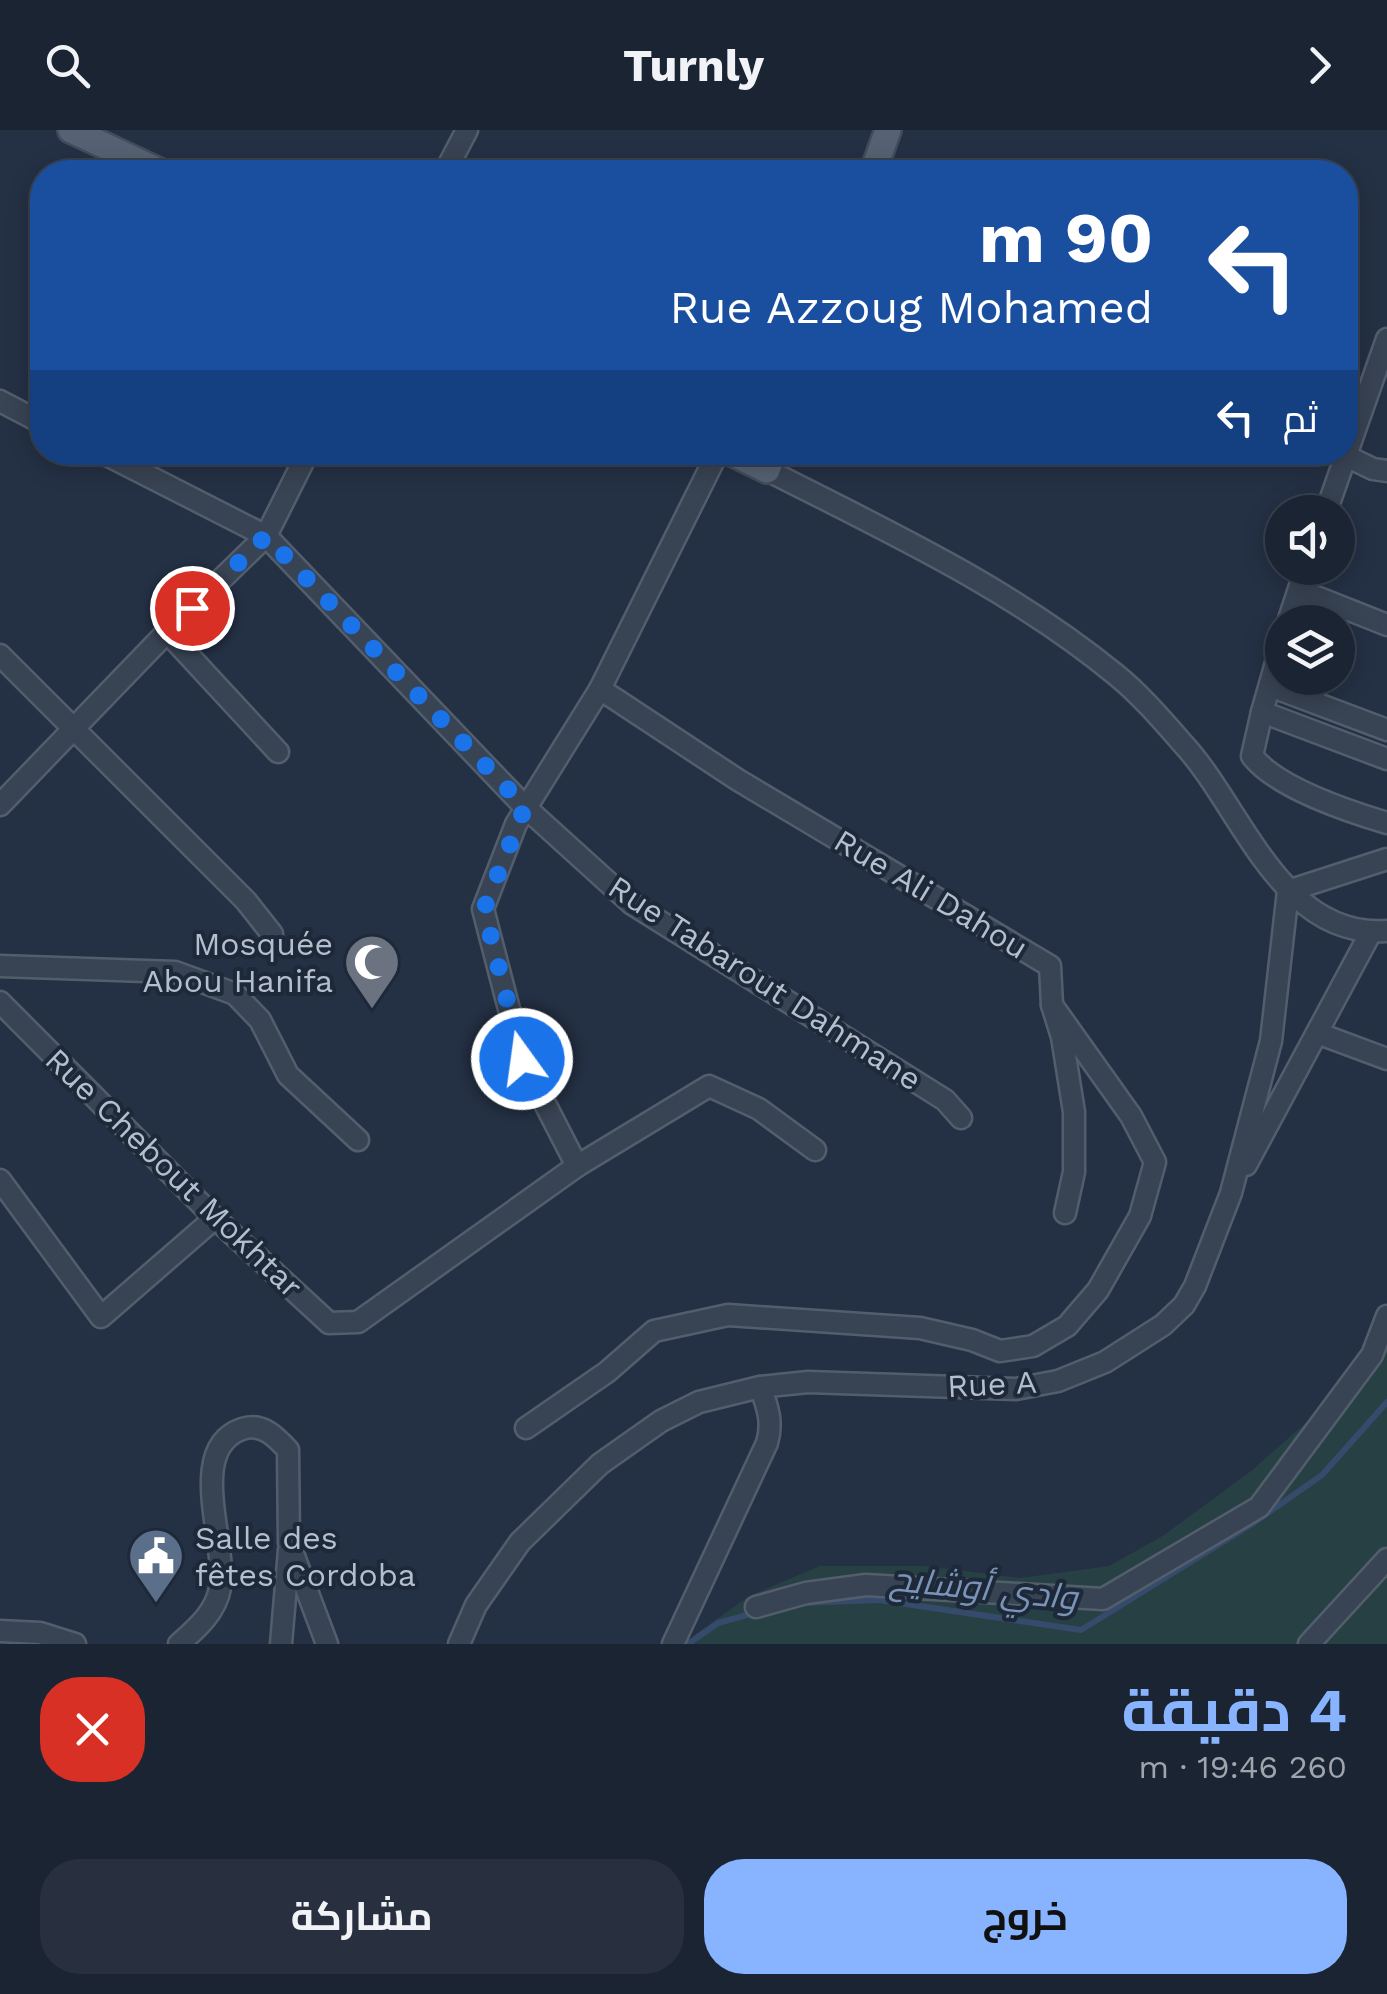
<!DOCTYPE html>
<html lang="ar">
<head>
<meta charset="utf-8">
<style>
  body { margin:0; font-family:"Work Sans",Cairo,sans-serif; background:#28303f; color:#f1f3f6; direction:rtl; height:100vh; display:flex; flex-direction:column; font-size:38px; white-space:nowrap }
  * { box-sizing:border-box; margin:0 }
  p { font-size:32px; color:#a0a4ac }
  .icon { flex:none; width:55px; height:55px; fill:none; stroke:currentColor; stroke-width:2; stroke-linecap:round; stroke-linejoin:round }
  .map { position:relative; height:1514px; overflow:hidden; direction:ltr }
  .sheet { display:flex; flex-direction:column; background:#1b2433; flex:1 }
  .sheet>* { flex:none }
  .guide { position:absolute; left:30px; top:30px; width:1328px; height:305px; border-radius:40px; box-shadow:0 5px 25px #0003,0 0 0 2px #39414e; direction:rtl; background:#1a4fa0; color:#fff; overflow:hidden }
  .buttons { position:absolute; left:1265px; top:365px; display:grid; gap:20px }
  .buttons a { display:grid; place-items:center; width:90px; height:90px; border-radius:50%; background:#1b2433; box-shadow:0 5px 25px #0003,0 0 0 2px #39414e; font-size:50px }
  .pin { position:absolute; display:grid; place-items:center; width:85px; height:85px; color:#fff; margin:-42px; border:5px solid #fff; border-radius:50%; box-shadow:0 2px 10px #0007 }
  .me { position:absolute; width:110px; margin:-55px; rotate:346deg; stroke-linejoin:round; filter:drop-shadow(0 0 8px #0008) }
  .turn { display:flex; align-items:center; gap:35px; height:210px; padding:0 40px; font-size:45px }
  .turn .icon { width:130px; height:130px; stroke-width:2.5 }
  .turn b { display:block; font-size:70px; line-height:85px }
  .then { display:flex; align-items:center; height:95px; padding:0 40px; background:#0003; gap:20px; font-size:38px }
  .round { display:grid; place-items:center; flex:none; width:105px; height:105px; border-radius:40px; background:#28303f }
  .summary { display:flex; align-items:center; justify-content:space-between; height:170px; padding:0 40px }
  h1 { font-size:60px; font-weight:700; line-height:75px; color:#88b3ff }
  .action { display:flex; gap:20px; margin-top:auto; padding:20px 40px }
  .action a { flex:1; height:115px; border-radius:40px; background:#88b3ff; color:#111; font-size:40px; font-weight:700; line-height:115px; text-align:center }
  .action a+a { background:#28303f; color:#f1f3f6 }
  header { display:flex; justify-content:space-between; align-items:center; height:130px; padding:0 40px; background:#1b2433; font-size:45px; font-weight:700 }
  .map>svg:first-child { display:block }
  .green { fill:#264044 }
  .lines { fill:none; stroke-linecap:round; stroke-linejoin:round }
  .stream { stroke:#364b6c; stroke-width:6 }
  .minor-casing { stroke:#535e6d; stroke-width:25 }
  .major-casing { stroke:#424c5c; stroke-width:30 }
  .minor { stroke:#384353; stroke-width:20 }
  .major { stroke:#566273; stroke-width:25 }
  .route { stroke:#1a73e8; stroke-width:18; stroke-dasharray:0 32.4 }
  .labels { text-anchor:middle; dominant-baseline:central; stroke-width:8; stroke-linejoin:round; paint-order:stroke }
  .street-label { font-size:32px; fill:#b5becd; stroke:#1d2838 }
  .poi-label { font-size:32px; fill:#b5becd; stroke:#1d2838; text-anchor:end }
  .water-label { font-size:35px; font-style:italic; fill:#7a93b7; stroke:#1d2838 }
</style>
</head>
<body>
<header><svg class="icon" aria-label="forward" viewBox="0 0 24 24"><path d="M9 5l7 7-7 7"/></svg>Turnly<svg class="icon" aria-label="search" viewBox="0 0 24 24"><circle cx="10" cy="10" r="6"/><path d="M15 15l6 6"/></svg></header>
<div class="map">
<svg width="1387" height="1514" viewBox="0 0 1387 1514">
  <rect width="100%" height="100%" fill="#243044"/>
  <path class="green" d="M 1387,1205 L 1387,1514 L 690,1514 L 693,1506 L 749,1466 L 820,1436 L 924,1436 L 1020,1448 L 1109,1436 L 1164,1405 L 1251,1341 L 1340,1263 Z"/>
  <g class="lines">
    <g class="stream">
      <path d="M 800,1473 L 879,1470 L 1081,1500 L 1252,1394 L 1322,1345 L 1387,1272"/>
      <path d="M 688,1514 L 718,1493 L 754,1483"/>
    </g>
    <g class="minor-casing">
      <g id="minor">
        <path d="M 445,42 L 467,0"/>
        <path d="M 0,271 L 42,293"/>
        <path d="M 101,322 L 266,406 L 525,677 L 632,774 L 945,970 L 961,988"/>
        <path d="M 1346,326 L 1373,339 L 1387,341"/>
        <path d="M 767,340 C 887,401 1010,458 1115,544 C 1140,564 1163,591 1184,615 C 1242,678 1281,809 1387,801"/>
        <path d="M 1326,382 L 1387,209"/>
        <path d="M 1299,460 L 1387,495"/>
        <path d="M 1288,492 L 1306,438"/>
        <path d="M 167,502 L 278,622"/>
        <path d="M 1282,512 L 1262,582 L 1387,629"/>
        <path d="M 0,525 L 246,771 L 272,804"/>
        <path d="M 1270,556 L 1387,600"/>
        <path d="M 600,559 L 738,650 L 1050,836 L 1052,875 L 1062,907 L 1074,982 L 1074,1042 L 1065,1083"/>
        <path d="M 1262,582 L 1252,626 C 1277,658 1347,681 1387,693"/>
        <path d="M 0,675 L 167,502 L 266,406 L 308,322"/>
        <path d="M 0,836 L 175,842 L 235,864 L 260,890 L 288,945 L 358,1010"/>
        <path d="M 0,872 L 215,1088 L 329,1193 L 358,1192 L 577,1036 L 522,929 L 483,779 L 516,694 L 600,559 L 718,322"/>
        <path d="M 1317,903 L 1387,929"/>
        <path d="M 1246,1035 L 1371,802"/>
        <path d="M 577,1036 L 709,956 L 759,979 L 815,1020"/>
        <path d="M 0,1050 L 101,1187 L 215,1088"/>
        <path d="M 526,1298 L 607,1242 L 654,1201 L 728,1185 L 920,1198 L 972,1210 L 1000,1221 L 1033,1216 L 1067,1196 L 1098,1160 L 1140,1086 L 1155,1032 L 1131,986 L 1052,875"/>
        <path d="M 756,1477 L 806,1463 L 866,1455 L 1103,1469 L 1259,1377 L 1372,1225 L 1387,1186"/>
        <path d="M 0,1501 L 40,1503 L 75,1514"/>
        <path d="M 179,1514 C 196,1499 216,1482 220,1458 C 228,1414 185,1319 242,1299 C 262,1292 276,1307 288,1320 L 289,1413 L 327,1514"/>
        <path d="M 281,1514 L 289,1420"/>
        <path d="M 459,1514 L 476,1475 L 520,1412 L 600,1334 L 661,1291 L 699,1272 L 760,1257 L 808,1252 L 1016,1259 L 1058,1251 L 1105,1232 L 1163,1195 L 1184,1175 L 1195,1156 L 1231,1063 L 1271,911 L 1288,761 L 1387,729"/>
        <path d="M 673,1514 L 767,1313 C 773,1293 768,1277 760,1257"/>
        <path d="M 1309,1514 L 1387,1429"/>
      </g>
    </g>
    <g class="major-casing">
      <g id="major">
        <path d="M 71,0 L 161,42"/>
        <path d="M 873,42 L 888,0"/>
        <path d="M 730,322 L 767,340 L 774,322"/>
      </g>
    </g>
    <use href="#minor" class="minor"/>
    <use href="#major" class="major"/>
  </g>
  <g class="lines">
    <path class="route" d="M 192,478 L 266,406 L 525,677 L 484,779 L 522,929"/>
  </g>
  <defs>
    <g id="mosque-pin" transform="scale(2.875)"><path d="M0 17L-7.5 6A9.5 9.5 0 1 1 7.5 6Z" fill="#6b7280" stroke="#1d2838"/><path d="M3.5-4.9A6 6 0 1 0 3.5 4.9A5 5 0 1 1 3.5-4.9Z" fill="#fff"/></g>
    <g id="civic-pin" transform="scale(2.875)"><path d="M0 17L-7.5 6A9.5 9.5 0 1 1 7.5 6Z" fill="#5c6f8a" stroke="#1d2838"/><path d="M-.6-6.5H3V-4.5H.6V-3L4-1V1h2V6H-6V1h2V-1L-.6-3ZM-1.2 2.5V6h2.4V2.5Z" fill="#fff"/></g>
  </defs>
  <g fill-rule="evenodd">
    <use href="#mosque-pin" x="372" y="832"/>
    <use href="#civic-pin" x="156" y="1426"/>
  </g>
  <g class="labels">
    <g class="street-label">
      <text transform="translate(931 764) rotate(31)">Rue Ali Dahou</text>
      <text transform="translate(765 853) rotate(33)">Rue Tabarout Dahmane</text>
      <text transform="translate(174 1043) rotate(44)">Rue Chebout Mokhtar</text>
      <text transform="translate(992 1254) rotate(-3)">Rue A</text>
    </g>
    <g class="poi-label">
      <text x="333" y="814">Mosquée<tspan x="333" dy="37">Abou Hanifa</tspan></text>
      <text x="195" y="1408" text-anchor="start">Salle des<tspan x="195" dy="37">fêtes Cordoba</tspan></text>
    </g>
    <g class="water-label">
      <text transform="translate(984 1458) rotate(6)">وادي أوشايح</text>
    </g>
  </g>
</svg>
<div class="buttons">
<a><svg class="icon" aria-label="sound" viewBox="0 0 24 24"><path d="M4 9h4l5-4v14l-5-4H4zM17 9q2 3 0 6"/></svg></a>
<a><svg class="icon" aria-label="layers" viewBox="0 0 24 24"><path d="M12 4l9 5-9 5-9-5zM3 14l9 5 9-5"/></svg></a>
</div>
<div class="pin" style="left:192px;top:478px;background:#d93025"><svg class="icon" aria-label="arrive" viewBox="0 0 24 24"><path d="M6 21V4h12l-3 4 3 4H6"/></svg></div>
<svg class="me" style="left:522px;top:929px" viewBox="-20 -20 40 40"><circle r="17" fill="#1a73e8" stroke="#fff" stroke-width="3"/><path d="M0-11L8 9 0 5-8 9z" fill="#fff"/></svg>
<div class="guide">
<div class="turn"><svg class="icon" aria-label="left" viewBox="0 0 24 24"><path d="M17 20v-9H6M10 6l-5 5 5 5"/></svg><div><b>90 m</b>Rue Azzoug Mohamed</div></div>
<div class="then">ثم<svg class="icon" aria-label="left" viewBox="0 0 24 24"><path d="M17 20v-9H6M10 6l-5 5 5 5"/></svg></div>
</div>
</div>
<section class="sheet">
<div class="summary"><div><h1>4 دقيقة</h1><p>260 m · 19:46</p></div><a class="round" style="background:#d93025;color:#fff"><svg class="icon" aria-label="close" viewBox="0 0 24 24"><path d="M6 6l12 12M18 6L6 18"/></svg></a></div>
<div class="action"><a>خروج</a><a>مشاركة</a></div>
</section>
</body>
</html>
